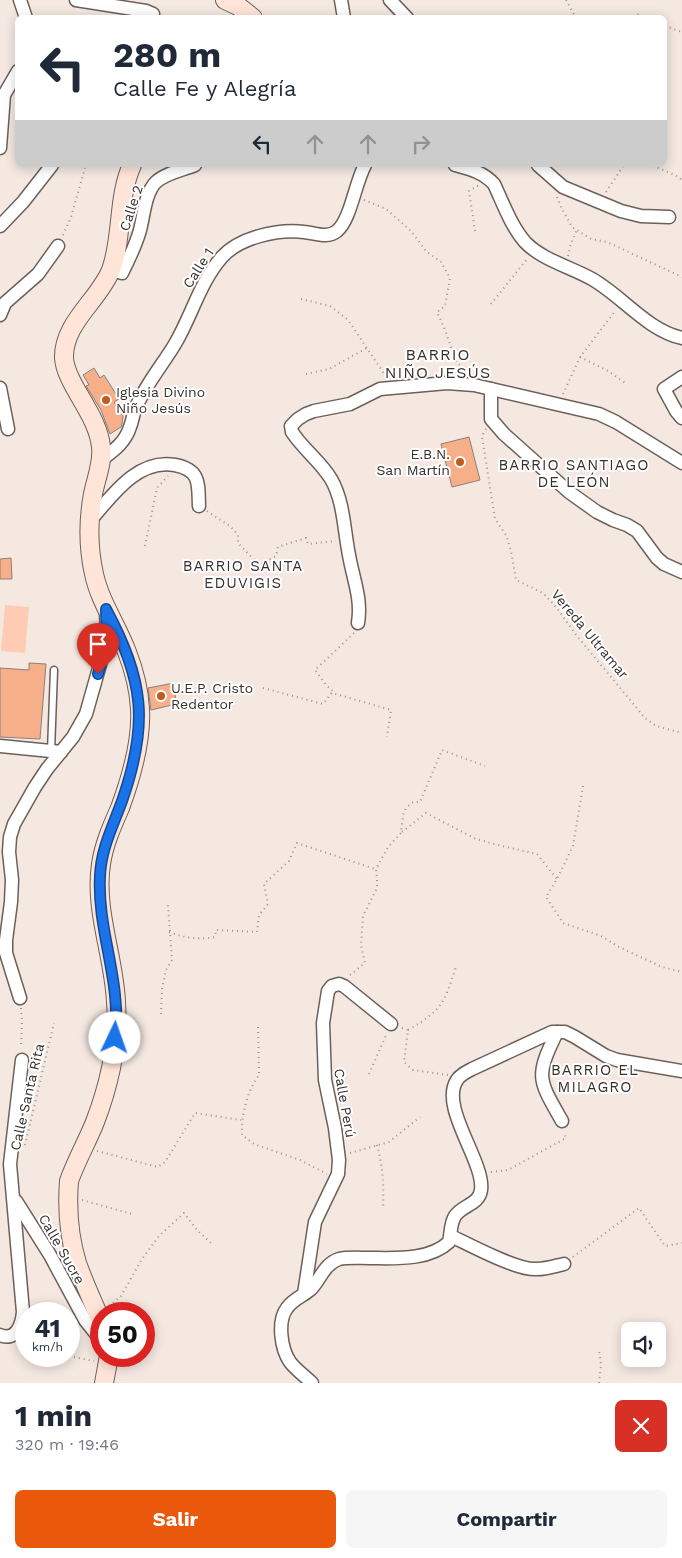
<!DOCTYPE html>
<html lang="es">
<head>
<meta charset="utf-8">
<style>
  body { margin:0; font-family:"Work Sans",sans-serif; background:#f6f6f7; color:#1f2937; height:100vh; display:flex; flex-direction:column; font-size:19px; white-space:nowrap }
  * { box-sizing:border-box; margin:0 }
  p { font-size:16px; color:#747a83 }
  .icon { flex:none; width:28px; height:28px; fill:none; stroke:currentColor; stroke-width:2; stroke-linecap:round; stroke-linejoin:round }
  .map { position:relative; height:1383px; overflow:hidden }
  .drawer { display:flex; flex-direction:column; background:#fff; flex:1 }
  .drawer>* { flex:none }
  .banner { position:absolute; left:15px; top:15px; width:652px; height:152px; border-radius:8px; box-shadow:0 2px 12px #0003; background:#fff; color:#1f2937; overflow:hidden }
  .fabs { position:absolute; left:621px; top:1322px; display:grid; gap:10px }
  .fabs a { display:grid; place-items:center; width:45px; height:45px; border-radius:8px; background:#fff; box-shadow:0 2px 12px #0003; font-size:25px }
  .speed { position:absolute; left:15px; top:1302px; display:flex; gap:10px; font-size:25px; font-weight:700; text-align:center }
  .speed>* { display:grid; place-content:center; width:65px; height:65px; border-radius:50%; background:#fff; box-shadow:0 2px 12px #0003; line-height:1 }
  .speed small { font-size:12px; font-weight:400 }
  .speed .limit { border:8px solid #d22; background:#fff; color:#111 }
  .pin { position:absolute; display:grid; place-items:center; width:42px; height:42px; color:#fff; margin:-51px -21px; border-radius:50% 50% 50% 0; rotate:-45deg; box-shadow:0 0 5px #0007 }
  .pin .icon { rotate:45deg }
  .me { position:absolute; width:55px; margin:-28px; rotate:3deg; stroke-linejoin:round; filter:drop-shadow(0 0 4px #0008) }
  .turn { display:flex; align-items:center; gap:18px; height:105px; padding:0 15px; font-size:22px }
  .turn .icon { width:65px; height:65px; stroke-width:2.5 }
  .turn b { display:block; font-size:35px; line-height:42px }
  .lanes { display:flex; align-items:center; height:48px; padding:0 15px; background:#0003; justify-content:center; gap:25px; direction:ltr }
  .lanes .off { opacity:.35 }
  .round { display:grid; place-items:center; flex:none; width:52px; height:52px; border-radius:8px; background:#f6f6f7 }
  .summary { display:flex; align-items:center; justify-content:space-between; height:85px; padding:0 15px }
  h1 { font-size:30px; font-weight:700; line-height:38px }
  .button { display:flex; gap:10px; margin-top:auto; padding:10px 15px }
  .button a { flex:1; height:58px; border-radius:8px; background:#ea580c; color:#fff; font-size:20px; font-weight:700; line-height:58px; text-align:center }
  .button a+a { background:#f6f6f7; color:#1f2937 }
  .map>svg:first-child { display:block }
  .green { fill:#fdccb3 }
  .building { fill:#f7af89; stroke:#8b807a }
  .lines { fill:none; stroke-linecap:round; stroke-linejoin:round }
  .lane-casing { stroke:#6b615b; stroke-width:9 }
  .street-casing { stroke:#6b615b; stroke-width:15 }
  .secondary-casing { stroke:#6b615b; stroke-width:20 }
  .path { stroke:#9c938e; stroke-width:2; stroke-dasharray:1 4; stroke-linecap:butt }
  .lane { stroke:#fff; stroke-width:6 }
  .street { stroke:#fff; stroke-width:12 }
  .secondary { stroke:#fee5d7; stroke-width:18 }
  .route-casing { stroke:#114b97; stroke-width:12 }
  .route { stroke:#1a73e8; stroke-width:9 }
  .poi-dot { fill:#be5d1e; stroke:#fff; stroke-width:2 }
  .labels { text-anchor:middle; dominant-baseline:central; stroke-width:4; stroke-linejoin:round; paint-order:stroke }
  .street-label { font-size:14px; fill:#36312f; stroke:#fff }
  .poi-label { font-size:14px; fill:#36312f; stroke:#fff; text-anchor:start }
  .neighbourhood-label { font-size:15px; letter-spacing:1px; fill:#36312f; stroke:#fff }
  .quarter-label { font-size:16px; letter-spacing:1px; fill:#36312f; stroke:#fff }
</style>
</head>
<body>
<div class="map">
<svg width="682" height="1383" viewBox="0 0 682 1383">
  <rect width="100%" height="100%" fill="#f4e8e1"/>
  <path class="green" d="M 5,605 L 29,607 L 25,653 L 1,651 Z"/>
  <g class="building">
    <path d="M 94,368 L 100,378 L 104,375 L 119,399 L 114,402 L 123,416 L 122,424 L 121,427 L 110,434 L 101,410 L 86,386 L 89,385 L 83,375 Z"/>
    <path d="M 469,437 L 480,480 L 452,487 L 441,444 Z"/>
    <path d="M 11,558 L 12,579 L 0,579 L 0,559 Z"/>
    <path d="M 29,663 L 46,664 L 40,739 L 0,737 L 0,668 L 29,670 Z"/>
    <path d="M 174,683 L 176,704 L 151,710 L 148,688 Z"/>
  </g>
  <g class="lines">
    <g class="lane-casing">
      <path id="lane" d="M 51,751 L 54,670"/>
    </g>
    <g class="street-casing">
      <g id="street">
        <path d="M 20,0 L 26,18"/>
        <path d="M 76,0 L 146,11 L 153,14 L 150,18"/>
        <path d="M 341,0 L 344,18"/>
        <path d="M 390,0 L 407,18"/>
        <path d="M 0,148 L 4,95 L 18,71"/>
        <path d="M 455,165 C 470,169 483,172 494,184 C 503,203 511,226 525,242 C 542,260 571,267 592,279 C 622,296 647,330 682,338"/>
        <path d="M 538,165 L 563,187 L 621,211 L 641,216 L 669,217"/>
        <path d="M 0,226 L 23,202 L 52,165"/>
        <path d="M 111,270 L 122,273 C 129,259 136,245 140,230 C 144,215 145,193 156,182 C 166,173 183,170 195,165"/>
        <path d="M 0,315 L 5,303 L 38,274 L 58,246"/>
        <path d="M 682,377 L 664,389 L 676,411 L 682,418"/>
        <path d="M 0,388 L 8,429"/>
        <path d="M 491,389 L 491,419 L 504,434 L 569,492 L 597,512 L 613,520 L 627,525 L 637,531 L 657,558 L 664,564 L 682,572"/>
        <path d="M 101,460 C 113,451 125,443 130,427 C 133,420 133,412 137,405 C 147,383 163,364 175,344 C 192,315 200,282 222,257 C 240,237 278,229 304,232 C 315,233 327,239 337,231 C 351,219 355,183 365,165"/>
        <path d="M 89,522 C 111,497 137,458 175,465 C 201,470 198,484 199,506"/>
        <path d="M 358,623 C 362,598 353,579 349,555 C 344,531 344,501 331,479 C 321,462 303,449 292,432 L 291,426 L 298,419 L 306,414 L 314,411 L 350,404 L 380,389 L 447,383 L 474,385 L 599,414 L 616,422 L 682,463"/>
        <path d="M 0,746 L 61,752"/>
        <path d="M 20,998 L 6,953 L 6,940 L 11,902 L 12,880 L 9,852 L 10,837 L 14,824 L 35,787 L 47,769 L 73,737 L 86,714 L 107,640 L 106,611"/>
        <path d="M 557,1032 C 535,1077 538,1079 562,1121"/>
        <path d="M 16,1201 L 50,1255 L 85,1320 L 101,1340"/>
        <path d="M 451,1236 C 470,1245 518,1271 537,1269 C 546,1269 555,1266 564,1264"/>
        <path d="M 304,1294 L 315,1222 L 338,1174 L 339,1160 L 335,1128 L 325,1080 L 323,1023 L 328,991 L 332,986 L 339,984 L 344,986 L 391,1024"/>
        <path d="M 0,1335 C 16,1342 22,1324 23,1312 L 10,1164 L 22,1060"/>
        <path d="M 312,1383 C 305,1376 296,1370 290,1362 C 281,1349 277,1321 287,1308 C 293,1299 303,1296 311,1289 C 320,1280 324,1264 339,1259 C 348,1257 359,1258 369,1258 C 394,1258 429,1261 449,1242 C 451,1234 450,1224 455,1216 C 462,1205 479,1205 481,1190 C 485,1162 439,1107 457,1080 C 460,1075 466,1072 472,1069 L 552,1032 L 565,1032 L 575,1037 L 606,1056 L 617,1060 L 682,1071"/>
      </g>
    </g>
    <g class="secondary-casing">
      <g id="secondary">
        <path d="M 225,0 L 238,6 L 253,18"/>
        <path d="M 101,1321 C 93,1302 84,1283 77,1263 C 69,1237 67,1208 69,1181 C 76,1161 87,1142 95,1122 C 109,1085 119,1042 116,1002 C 114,956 94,910 101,864 C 104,844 112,826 120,808 C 131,778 142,742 140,709 C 139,690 134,670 127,652 C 117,625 100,602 94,574 C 88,547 88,521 93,494 C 96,479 103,462 101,447 C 98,414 66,385 64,358 C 63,323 99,300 111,270 C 123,237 117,198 132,165"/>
        <path d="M 104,1383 L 109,1356"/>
      </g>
    </g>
    <g class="path">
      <path d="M 566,0 L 576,18"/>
      <path d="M 635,18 L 637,14 L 646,18"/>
      <path d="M 665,26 L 682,32"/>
      <path d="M 653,166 L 675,175 L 682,180"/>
      <path d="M 606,192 L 624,165"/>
      <path d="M 557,197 L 561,207 L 572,227 L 591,239 L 607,242 L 682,277"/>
      <path d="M 364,200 L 386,209 L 411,231 L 426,251 L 441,262 L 450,278 L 445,306 L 437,312 L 445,330 L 457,364 L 460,365 L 462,373"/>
      <path d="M 475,231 L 469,191 L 479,185"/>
      <path d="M 63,235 L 71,217 L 85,168"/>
      <path d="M 568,256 L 571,243 L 577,230"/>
      <path d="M 301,299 L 330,306 L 348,320 L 387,378"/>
      <path d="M 491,304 L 527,259"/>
      <path d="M 580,357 L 608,371 L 627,384"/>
      <path d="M 306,374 L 329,369 L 367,348"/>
      <path d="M 563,394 L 580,357 L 616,310"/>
      <path d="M 486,429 L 482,436 L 495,519 L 506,535 L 511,551 L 516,580 L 543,593 L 556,607 L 577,636 L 645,718 L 656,726 L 682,733"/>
      <path d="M 207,511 L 231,527 L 238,535 L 238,543 L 259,565 L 276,556 L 278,547 L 306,538 L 308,544 L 336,541"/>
      <path d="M 145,546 L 157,488 L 168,476"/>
      <path d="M 354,633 L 315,670 L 327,686 L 336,694 L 391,710 L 387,737"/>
      <path d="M 263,688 L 323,704 L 333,691"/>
      <path d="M 583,786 L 573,846 L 557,879 L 546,897 L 563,923 L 601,936 L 619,947 L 662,967 L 682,972"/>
      <path d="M 402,832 L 426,813 L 476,839 L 502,846 L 537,854 L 557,879"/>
      <path d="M 169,932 C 185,938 199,940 215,937 L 216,930 L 257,932 L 259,915 L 268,904 L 264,884 L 289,861 L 297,843 L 375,869"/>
      <path d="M 350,975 L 365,963 L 361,945 L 363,916 L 377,888 L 377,878 L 376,869 L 388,847 L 401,833 L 403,815 L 406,808 L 413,802 L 420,802 L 442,750 L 485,766"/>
      <path d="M 21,1008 L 22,1021 L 21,1048"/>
      <path d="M 161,1014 L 162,989 L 166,970 L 172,960 L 168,905"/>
      <path d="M 258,1027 L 259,1075 C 247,1091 241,1116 242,1135 L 254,1144 L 300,1160 L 327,1174"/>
      <path d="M 402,1028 L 408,1030 L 404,1062 L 413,1070 L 448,1075"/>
      <path d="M 408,1030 C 442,1010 444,1004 456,967"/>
      <path d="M 369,1074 L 387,1033"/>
      <path d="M 25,1145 L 54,1023"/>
      <path d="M 377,1145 C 383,1166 384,1187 383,1209"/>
      <path d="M 97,1151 L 158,1167 L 165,1162 L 195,1113 L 241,1120"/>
      <path d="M 350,1153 L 389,1142 L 420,1117"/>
      <path d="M 491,1172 L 508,1170 L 566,1138 L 564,1133"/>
      <path d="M 82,1200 L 132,1214"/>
      <path d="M 573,1257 L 639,1208 L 665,1246 L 682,1243"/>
      <path d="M 109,1306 L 121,1296 L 142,1259 L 159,1236 L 184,1213 L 197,1230 L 212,1244"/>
      <path d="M 18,1345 L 21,1349 L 26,1349"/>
      <path d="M 69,1356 L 94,1361"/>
      <path d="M 599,1383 L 601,1365 L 599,1350"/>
    </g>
    <use href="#lane" class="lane"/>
    <use href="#street" class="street"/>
    <use href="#secondary" class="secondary"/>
  </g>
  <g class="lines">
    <g class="route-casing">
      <path id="route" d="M 98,674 L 107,640 L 106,609 C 144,680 149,724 122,801 C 113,826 101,849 100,876 C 97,931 122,982 115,1038"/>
    </g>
    <use href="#route" class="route"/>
  </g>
  <g class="poi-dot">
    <circle cx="106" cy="400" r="5"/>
    <circle cx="460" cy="462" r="5"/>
    <circle cx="161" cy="696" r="5"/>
  </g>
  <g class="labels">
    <g class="street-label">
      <text transform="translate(131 208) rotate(-72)">Calle 2</text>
      <text transform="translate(198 268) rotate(-57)">Calle 1</text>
      <text transform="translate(590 634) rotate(50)">Vereda Ultramar</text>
      <text transform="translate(27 1097) rotate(-77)">Calle Santa Rita</text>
      <text transform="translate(345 1103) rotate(80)">Calle Perú</text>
      <text transform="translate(62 1249) rotate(60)">Calle Sucre</text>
    </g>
    <g class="poi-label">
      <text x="116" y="392">Iglesia Divino<tspan x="116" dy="16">Niño Jesús</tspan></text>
      <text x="450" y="454" text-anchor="end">E.B.N.<tspan x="450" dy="16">San Martín</tspan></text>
      <text x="171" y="688">U.E.P. Cristo<tspan x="171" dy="16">Redentor</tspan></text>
    </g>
    <g class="neighbourhood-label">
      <text x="574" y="465">BARRIO SANTIAGO<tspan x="574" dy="17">DE LEÓN</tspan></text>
      <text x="243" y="566">BARRIO SANTA<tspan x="243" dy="17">EDUVIGIS</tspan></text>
      <text x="595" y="1070">BARRIO EL<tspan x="595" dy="17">MILAGRO</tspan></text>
    </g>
    <g class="quarter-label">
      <text x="438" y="354">BARRIO<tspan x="438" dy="18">NIÑO JESÚS</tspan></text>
    </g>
  </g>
</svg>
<div class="fabs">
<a><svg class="icon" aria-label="sound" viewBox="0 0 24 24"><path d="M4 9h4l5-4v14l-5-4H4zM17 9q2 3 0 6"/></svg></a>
</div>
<div class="speed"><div>41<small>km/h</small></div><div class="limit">50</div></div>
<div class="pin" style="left:98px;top:674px;background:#d93025"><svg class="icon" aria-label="arrive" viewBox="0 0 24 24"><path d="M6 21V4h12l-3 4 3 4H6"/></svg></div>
<svg class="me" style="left:115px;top:1038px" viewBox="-20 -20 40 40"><circle r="19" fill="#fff"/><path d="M0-13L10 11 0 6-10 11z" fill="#1a73e8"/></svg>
<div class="banner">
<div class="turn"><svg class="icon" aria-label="left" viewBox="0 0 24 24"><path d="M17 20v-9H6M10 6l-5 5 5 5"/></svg><div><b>280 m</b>Calle Fe y Alegría</div></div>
<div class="lanes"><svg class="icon" aria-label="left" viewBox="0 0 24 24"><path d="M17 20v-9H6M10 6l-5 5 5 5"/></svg><svg class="icon off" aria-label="ahead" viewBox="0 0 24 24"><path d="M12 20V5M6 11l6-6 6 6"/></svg><svg class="icon off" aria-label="ahead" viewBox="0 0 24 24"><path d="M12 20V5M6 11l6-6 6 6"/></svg><svg class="icon off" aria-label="right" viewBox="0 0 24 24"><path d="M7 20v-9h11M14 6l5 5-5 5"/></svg></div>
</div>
</div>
<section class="drawer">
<div class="summary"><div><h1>1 min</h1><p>320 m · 19:46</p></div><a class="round" style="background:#d93025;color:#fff"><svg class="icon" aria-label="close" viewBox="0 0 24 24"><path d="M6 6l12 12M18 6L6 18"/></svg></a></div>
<div class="button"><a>Salir</a><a>Compartir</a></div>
</section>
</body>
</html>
